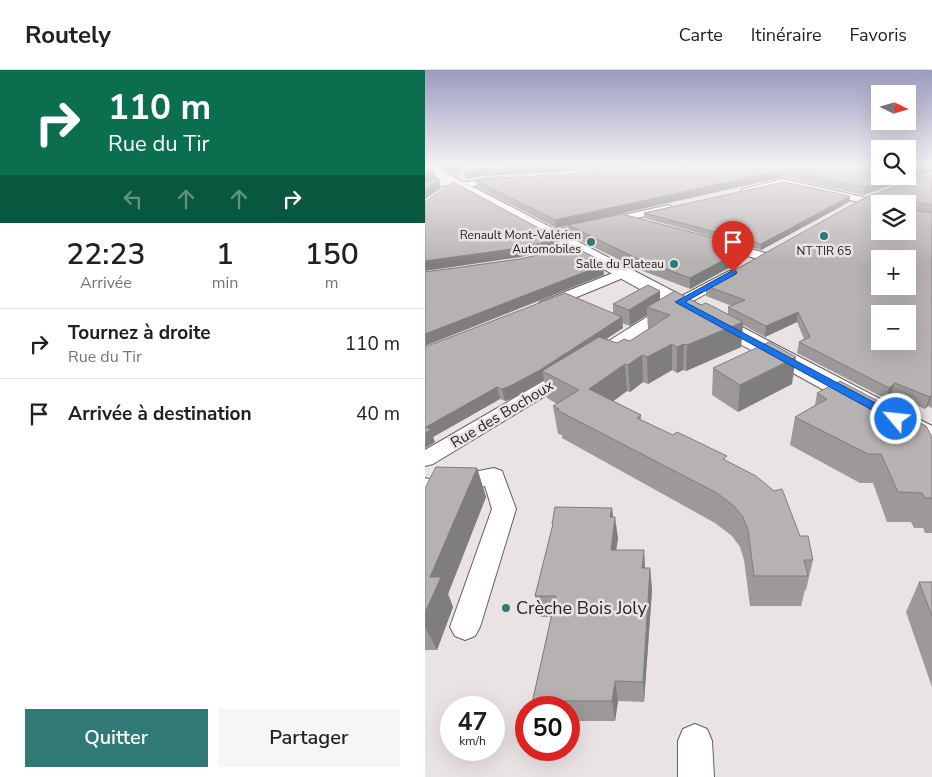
<!DOCTYPE html>
<html lang="fr">
<head>
<meta charset="utf-8">
<style>
  body { margin:0; font-family:"Nunito Sans",sans-serif; background:#f6f6f6; color:#202124; height:100vh; display:flex; flex-direction:column; font-size:19px; white-space:nowrap }
  * { box-sizing:border-box; margin:0 }
  p { font-size:16px; color:#757577 }
  .icon { flex:none; width:28px; height:28px; fill:none; stroke:currentColor; stroke-width:2; stroke-linecap:round; stroke-linejoin:round }
  .map { position:relative; flex:1; overflow:hidden }
  .sheet { display:flex; flex-direction:column; background:#fff; width:425px }
  .sheet>* { flex:none }
  .top-card { background:#0b6e4f; color:#fff; overflow:hidden }
  .needle { width:32px; rotate:95deg }
  .fabs { position:absolute; left:446px; top:15px; display:grid; gap:10px }
  .fabs a { display:grid; place-items:center; width:45px; height:45px; border-radius:0px; background:#fff; box-shadow:0 5px 20px #0002; font-size:25px }
  .speed { position:absolute; left:15px; top:626px; display:flex; gap:10px; font-size:25px; font-weight:700; text-align:center }
  .speed>* { display:grid; place-content:center; width:65px; height:65px; border-radius:50%; background:#fff; box-shadow:0 5px 20px #0002; line-height:1 }
  .speed small { font-size:12px; font-weight:400 }
  .speed .limit { border:8px solid #d22; background:#fff; color:#111 }
  .pin { position:absolute; display:grid; place-items:center; width:42px; height:42px; color:#fff; margin:-51px -21px; border-radius:50% 50% 50% 0; rotate:-45deg; box-shadow:0 0 5px #0007 }
  .pin .icon { rotate:45deg }
  .me { position:absolute; width:55px; margin:-28px; rotate:298deg; stroke-linejoin:round; filter:drop-shadow(0 0 4px #0008) }
  .turn { display:flex; align-items:center; gap:18px; height:105px; padding:0 25px; font-size:22px }
  .turn .icon { width:65px; height:65px; stroke-width:2.5 }
  .turn b { display:block; font-size:35px; line-height:42px }
  .lanes { display:flex; align-items:center; height:48px; padding:0 25px; background:#0003; justify-content:center; gap:25px; direction:ltr }
  .lanes .off { opacity:.35 }
  .eta { display:flex; justify-content:space-evenly; align-items:center; height:85px; text-align:center }
  .eta b { font-size:30px; font-weight:600; line-height:35px }
  .action { display:flex; gap:10px; margin-top:auto; padding:10px 25px }
  .action a { flex:1; height:58px; border-radius:0px; background:#317975; color:#fff; font-size:20px; font-weight:600; line-height:58px; text-align:center }
  .action a+a { background:#f6f6f6; color:#202124 }
  ul { padding:0; list-style:none }
  li { display:flex; align-items:center; gap:15px; height:70px; padding:0 25px; border-top:1px solid #e0e0e0 }
  li div { flex:1 }
  li b { display:block; font-size:19px }
  li em { font-style:normal }
  header { display:flex; align-items:center; gap:30px; box-sizing:border-box; height:70px; padding:0 25px; background:#fff; border-bottom:1px solid #e0e0e0 }
  header strong { font-size:24px }
  nav { display:flex; gap:28px; margin-inline-start:auto; font-size:18px }
  main { display:flex; flex:1; min-height:0 }
  .map>svg:first-child { display:block }
  .lines { fill:none; stroke-linecap:round; stroke-linejoin:round }
  .street-casing { stroke:#635e5f; stroke-width:2 }
  .secondary-casing { stroke:#635e5f; stroke-width:2 }
  .street { fill:#fff; fill-rule:evenodd }
  .secondary { fill:#fff; fill-rule:evenodd }
  .wall { fill:#9d9999; fill-rule:evenodd }
  .shaded-wall { fill:#807d7d }
  .building { fill:#b7b2b2; stroke:#807d7d; fill-rule:evenodd }
  .route { fill:#1a73e8; stroke:#114b97 }
  .poi-dot { fill:#317975; stroke:#e9e3e4; stroke-width:2 }
  .labels { text-anchor:middle; dominant-baseline:central; stroke-width:5; stroke-linejoin:round; paint-order:stroke }
  .far-poi-label { font-size:12px; fill:#252324; stroke:#e9e3e4; text-anchor:end }
  .street-label { font-size:15px; fill:#252324; stroke:#e9e3e4 }
  .near-poi-label { font-size:18px; fill:#252324; stroke:#e9e3e4; text-anchor:start }
</style>
</head>
<body>
<header>
<strong>Routely</strong>
<nav><a>Carte</a><a>Itinéraire</a><a>Favoris</a></nav>
</header>
<main>
<section class="sheet">
<div class="top-card">
<div class="turn"><svg class="icon" aria-label="right" viewBox="0 0 24 24"><path d="M7 20v-9h11M14 6l5 5-5 5"/></svg><div><b>110 m</b>Rue du Tir</div></div>
<div class="lanes"><svg class="icon off" aria-label="left" viewBox="0 0 24 24"><path d="M17 20v-9H6M10 6l-5 5 5 5"/></svg><svg class="icon off" aria-label="ahead" viewBox="0 0 24 24"><path d="M12 20V5M6 11l6-6 6 6"/></svg><svg class="icon off" aria-label="ahead" viewBox="0 0 24 24"><path d="M12 20V5M6 11l6-6 6 6"/></svg><svg class="icon" aria-label="right" viewBox="0 0 24 24"><path d="M7 20v-9h11M14 6l5 5-5 5"/></svg></div>
</div>
<div class="eta">
<div><b>22:23</b><p>Arrivée</p></div>
<div><b>1</b><p>min</p></div>
<div><b>150</b><p>m</p></div>
</div>
<ul>
<li><svg class="icon" aria-label="right" viewBox="0 0 24 24"><path d="M7 20v-9h11M14 6l5 5-5 5"/></svg><div><b>Tournez à droite</b><p>Rue du Tir</p></div><em>110 m</em></li>
<li><svg class="icon" aria-label="arrive" viewBox="0 0 24 24"><path d="M6 21V4h12l-3 4 3 4H6"/></svg><div><b>Arrivée à destination</b></div><em>40 m</em></li>
</ul>
<div class="action"><a>Quitter</a><a>Partager</a></div>
</section>
<div class="map">
<svg width="507" height="707" viewBox="0 0 507 707">
  <rect width="100%" height="100%" fill="#e9e3e4"/>
  <g class="lines">
    <g class="street-casing">
      <g id="street">
        <path d="M 78,107 L 82,110 L 81,112 L 36,118 L 33,117 L 32,114 L 0,118 L 0,112 L 30,109 L 33,110 L 34,113 Z"/>
        <path d="M 358,109 L 438,127 L 443,130 L 438,133 L 358,115 L 321,124 L 316,121 L 318,119 Z"/>
        <path d="M 244,135 L 249,138 L 248,140 L 126,167 L 120,164 L 126,161 Z"/>
        <path d="M 296,171 L 341,183 L 343,186 L 337,190 L 292,178 L 290,175 L 292,172 Z"/>
        <path d="M 198,199 L 203,200 L 205,203 L 203,206 L 125,238 L 115,238 L 113,235 L 115,232 Z"/>
        <path d="M 304,201 L 309,202 L 311,205 L 309,208 L 259,236 L 175,292 L 163,292 L 161,288 L 163,284 L 249,230 Z"/>
        <path d="M 142,300 L 148,301 L 151,305 L 148,309 L 8,394 L 0,396 L 0,380 L 136,301 Z"/>
        <path d="M 69,398 L 77,401 L 91,439 L 55,557 L 50,566 L 40,570 L 30,566 L 25,557 L 67,439 L 60,416 L 5,427 L 0,426 L 0,408 L 8,410 Z"/>
        <path d="M 270,654 L 282,659 L 287,671 L 289,707 L 253,707 L 253,671 L 258,659 Z"/>
      </g>
    </g>
    <g class="secondary-casing">
      <path id="secondary" d="M 0,95 L 6,95 L 507,356 L 507,377 L 497,374 L 0,101 Z"/>
    </g>
    <use href="#street" class="street"/>
    <use href="#secondary" class="secondary"/>
  </g>
  <g class="wall">
    <path d="M 10,95 L 40,95 L 30,105 Z"/>
    <path d="M 455,95 L 438,125 L 358,107 L 156,153 L 322,188 L 265,219 L 213,199 L 144,165 L 143,155 L 131,158 L 52,117 L 50,110 Z"/>
    <path d="M 507,104 L 507,143 L 484,138 L 507,143 L 507,338 L 503,336 L 500,339 L 466,324 L 461,329 L 372,283 L 374,272 L 379,269 L 372,252 L 340,267 L 318,255 L 316,277 L 261,301 L 258,300 L 252,303 L 247,300 L 223,314 L 218,312 L 205,322 L 202,321 L 188,331 L 216,345 L 216,350 L 301,391 L 375,466 L 388,490 L 381,520 L 380,520 L 376,536 L 325,536 L 319,490 L 315,477 L 307,466 L 290,453 L 137,368 L 137,365 L 133,364 L 128,336 L 132,334 L 122,328 L 119,310 L 88,328 L 80,331 L 75,329 L 8,367 L 10,372 L 0,378 L 0,277 L 188,244 L 188,234 L 235,229 L 276,235 L 303,244 L 303,237 L 307,236 L 281,226 L 281,216 ZM 222,245 L 223,259 L 205,271 L 192,273 L 180,269 L 198,258 L 197,253 L 205,256 Z"/>
    <path d="M 425,126 L 424,132 L 336,180 L 219,148 L 219,143 Z"/>
    <path d="M 288,298 L 367,314 L 313,342 L 287,325 Z"/>
    <path d="M 392,323 L 507,367 L 507,463 L 500,463 L 498,458 L 489,458 L 486,452 L 462,452 L 448,413 L 435,413 L 365,375 L 370,347 L 390,335 Z"/>
    <path d="M 52,398 L 61,427 L 23,524 L 28,537 L 12,580 L 0,580 L 0,418 Z"/>
    <path d="M 187,438 L 188,447 L 193,468 L 191,480 L 219,480 L 220,498 L 225,498 L 227,520 L 219,632 L 193,631 L 190,651 L 144,651 L 144,638 L 109,638 L 107,633 L 126,547 L 116,547 L 110,526 L 127,458 L 127,454 Z"/>
    <path d="M 494,512 L 507,512 L 507,617 L 481,542 Z"/>
  </g>
  <g class="shaded-wall">
    <path d="M 32,95 L 40,95 L 30,105 L 28,98 Z"/>
    <path d="M 137,95 L 261,95 L 57,106 L 41,109 L 39,102 L 55,99 Z"/>
    <path d="M 507,95 L 507,101 L 438,125 L 439,117 L 473,106 L 482,106 L 482,103 Z"/>
    <path d="M 358,100 L 358,107 L 131,158 L 130,150 Z"/>
    <path d="M 9,102 L 11,109 L 0,111 L 0,103 Z"/>
    <path d="M 14,110 L 16,118 L 0,129 L 0,120 Z"/>
    <path d="M 425,126 L 424,132 L 336,180 L 336,174 Z"/>
    <path d="M 134,169 L 135,178 L 96,187 L 0,201 L 0,191 Z"/>
    <path d="M 323,177 L 322,188 L 265,219 L 265,208 Z"/>
    <path d="M 171,188 L 171,198 L 178,195 L 179,205 L 0,276 L 0,264 L 169,190 Z"/>
    <path d="M 235,221 L 235,236 L 222,237 L 222,245 L 205,256 L 204,240 Z"/>
    <path d="M 373,242 L 372,252 L 340,267 L 341,256 Z"/>
    <path d="M 197,247 L 198,258 L 126,306 L 117,301 L 119,310 L 88,328 L 80,331 L 77,319 Z"/>
    <path d="M 318,252 L 316,277 L 261,301 L 262,275 Z"/>
    <path d="M 247,274 L 247,300 L 223,314 L 222,287 Z"/>
    <path d="M 259,274 L 258,300 L 252,303 L 252,277 Z"/>
    <path d="M 217,285 L 218,312 L 205,322 L 203,295 Z"/>
    <path d="M 371,287 L 367,314 L 313,342 L 315,315 Z"/>
    <path d="M 200,294 L 202,321 L 167,347 L 164,319 Z"/>
    <path d="M 470,313 L 466,324 L 461,329 L 464,318 Z"/>
    <path d="M 72,317 L 75,329 L 8,367 L 10,372 L 0,378 L 1,357 Z"/>
    <path d="M 507,324 L 503,336 L 500,339 L 505,327 Z"/>
    <path d="M 52,398 L 61,427 L 23,524 L 28,537 L 12,580 L 0,557 L 0,543 L 5,507 Z"/>
    <path d="M 187,438 L 189,459 L 190,447 L 193,468 L 188,501 L 186,480 L 185,447 Z"/>
    <path d="M 219,480 L 220,502 L 217,498 Z"/>
    <path d="M 225,498 L 227,520 L 219,632 L 218,612 Z"/>
    <path d="M 190,611 L 193,631 L 190,651 L 187,631 Z"/>
  </g>
  <g class="building">
    <path d="M 21,95 L 32,95 L 28,98 Z"/>
    <path d="M 46,95 L 137,95 L 55,99 L 39,102 Z"/>
    <path d="M 286,95 L 455,95 L 455,106 L 473,106 L 439,117 L 358,100 L 130,150 L 50,110 Z"/>
    <path d="M 482,95 L 507,95 L 482,103 Z"/>
    <path d="M 0,97 L 9,102 L 0,103 Z"/>
    <path d="M 507,104 L 507,135 L 483,130 L 484,139 L 507,143 L 507,324 L 505,327 L 470,313 L 464,318 L 374,272 L 385,267 L 373,242 L 341,256 L 303,237 L 320,230 L 281,216 L 441,127 ZM 455,134 L 482,134 L 482,161 L 455,161 ZM 455,189 L 482,189 L 482,216 L 455,216 ZM 455,244 L 482,244 L 482,271 L 455,271 Z"/>
    <path d="M 14,110 L 0,120 L 0,112 Z"/>
    <path d="M 28,112 L 134,169 L 94,178 L 0,191 L 0,132 Z"/>
    <path d="M 359,112 L 425,126 L 336,174 L 219,143 Z"/>
    <path d="M 197,144 L 323,177 L 265,208 L 213,189 L 143,155 Z"/>
    <path d="M 149,177 L 171,188 L 169,190 L 178,195 L 0,264 L 0,202 L 95,189 Z"/>
    <path d="M 223,215 L 235,221 L 204,240 L 188,234 Z"/>
    <path d="M 250,221 L 276,235 L 281,233 L 318,252 L 262,275 L 259,274 L 252,277 L 247,274 L 222,287 L 217,285 L 203,295 L 200,294 L 164,319 L 216,345 L 212,348 L 248,365 L 252,362 L 302,386 L 298,389 L 331,406 L 349,421 L 357,419 L 375,466 L 383,466 L 388,490 L 379,490 L 383,506 L 329,506 L 323,460 L 318,447 L 309,436 L 292,423 L 132,340 L 134,339 L 128,336 L 154,320 L 117,301 L 174,267 L 192,273 L 199,269 L 205,271 L 245,245 L 222,237 Z"/>
    <path d="M 140,223 L 197,247 L 115,300 L 85,316 L 77,319 L 72,317 L 1,357 L 6,360 L 0,363 L 0,277 Z"/>
    <path d="M 344,272 L 371,287 L 315,315 L 288,298 Z"/>
    <path d="M 415,311 L 501,356 L 507,367 L 507,428 L 500,428 L 497,423 L 473,422 L 456,384 L 443,384 L 370,347 L 402,329 L 392,323 Z"/>
    <path d="M 11,397 L 52,398 L 5,507 L 16,507 L 0,543 L 0,418 Z"/>
    <path d="M 130,437 L 187,438 L 185,447 L 190,447 L 186,480 L 219,480 L 217,498 L 225,498 L 218,612 L 190,611 L 187,631 L 137,631 L 136,633 L 107,633 L 131,526 L 110,526 L 128,454 L 127,454 Z"/>
    <path d="M 494,512 L 507,512 L 507,546 Z"/>
  </g>
  <linearGradient id="sky" x2="0" y2="1"><stop stop-color="#9b9bc0"/><stop offset="0.49" stop-color="#f5f2f3"/><stop offset="1" stop-color="#f5f2f3" stop-opacity="0"/></linearGradient>
  <rect width="507" height="194" fill="url(#sky)"/>
  <path class="route" d="M 308,200 L 312,202 L 311,204 L 260,232 L 475,346 L 477,349 L 475,351 L 467,351 L 250,232 Z"/>
  <g class="poi-dot">
    <circle cx="399" cy="166" r="5"/>
    <circle cx="166" cy="172" r="5"/>
    <circle cx="249" cy="194" r="5"/>
    <circle cx="81" cy="538" r="5"/>
  </g>
  <g class="labels">
    <g class="far-poi-label">
      <text x="156" y="165">Renault Mont-Valérien<tspan x="156" dy="14">Automobiles</tspan></text>
      <text x="399" y="181" text-anchor="middle">NT TIR 65</text>
      <text x="239" y="194">Salle du Plateau</text>
    </g>
    <g class="street-label">
      <text transform="translate(77 344) rotate(-31)">Rue des Bochoux</text>
    </g>
    <g class="near-poi-label">
      <text x="91" y="538">Crèche Bois Joly</text>
    </g>
  </g>
</svg>
<div class="fabs">
<a><svg class="needle" viewBox="-14 -14 28 28"><path d="M0-13l5 13h-10z" fill="#e53935"/><path d="M0 13l5-13h-10z" fill="#757577"/></svg></a>
<a><svg class="icon" aria-label="search" viewBox="0 0 24 24"><circle cx="10" cy="10" r="6"/><path d="M15 15l6 6"/></svg></a>
<a><svg class="icon" aria-label="layers" viewBox="0 0 24 24"><path d="M12 4l9 5-9 5-9-5zM3 14l9 5 9-5"/></svg></a>
<a>+</a>
<a>−</a>
</div>
<div class="speed"><div>47<small>km/h</small></div><div class="limit">50</div></div>
<div class="pin" style="left:308px;top:202px;background:#d93025"><svg class="icon" aria-label="arrive" viewBox="0 0 24 24"><path d="M6 21V4h12l-3 4 3 4H6"/></svg></div>
<svg class="me" style="left:471px;top:349px" viewBox="-20 -20 40 40"><circle r="17" fill="#1a73e8" stroke="#fff" stroke-width="3"/><path d="M0-11L8 9 0 5-8 9z" fill="#fff"/></svg>
</div>
</main>
</body>
</html>
